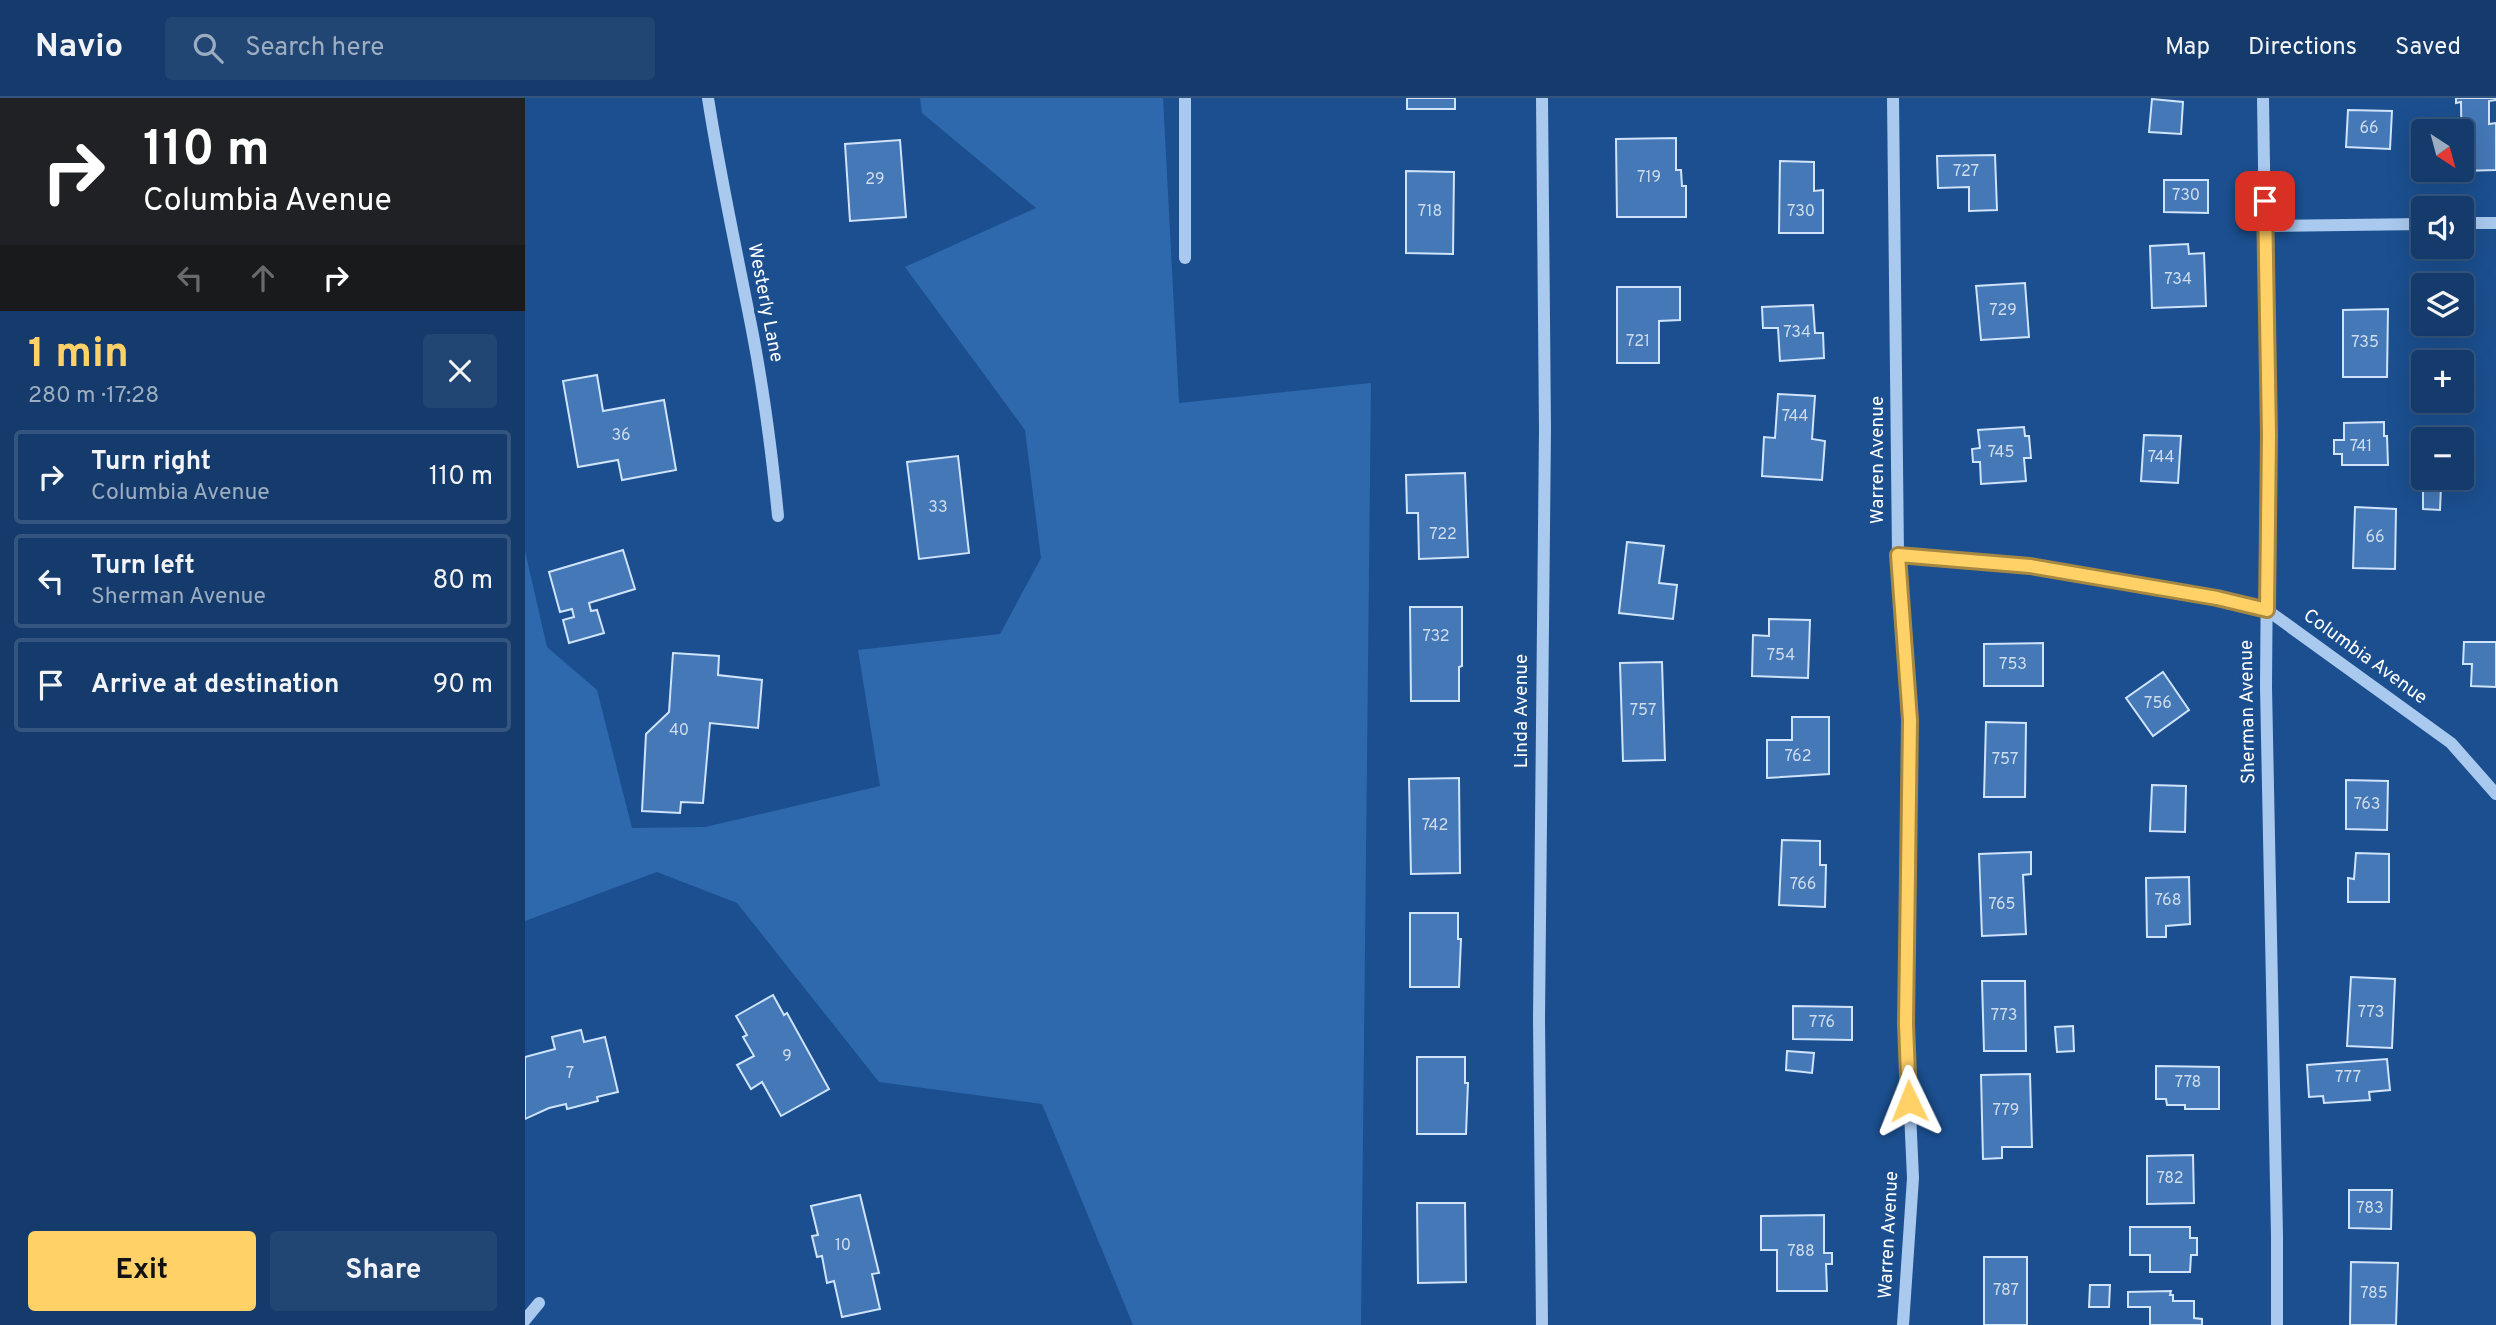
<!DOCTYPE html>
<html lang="en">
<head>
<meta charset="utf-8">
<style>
  body { margin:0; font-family:Overpass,sans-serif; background:#214673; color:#f1f3f6; height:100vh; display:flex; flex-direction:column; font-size:26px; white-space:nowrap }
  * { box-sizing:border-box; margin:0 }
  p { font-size:23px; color:#9dadc1 }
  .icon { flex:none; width:38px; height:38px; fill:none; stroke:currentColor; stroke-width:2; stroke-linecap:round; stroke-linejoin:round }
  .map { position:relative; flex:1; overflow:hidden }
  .panel { display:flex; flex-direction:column; background:#143b6b; width:525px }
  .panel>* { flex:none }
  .banner { background:#202124; color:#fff; overflow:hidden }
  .needle { width:46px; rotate:144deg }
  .controls { position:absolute; left:1886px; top:21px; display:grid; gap:14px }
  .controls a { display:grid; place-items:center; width:63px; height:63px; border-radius:7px; background:#143b6b; box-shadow:0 7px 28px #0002,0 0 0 2px #33557e; font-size:35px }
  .pin { position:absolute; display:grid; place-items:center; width:60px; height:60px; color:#fff; margin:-30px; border-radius:14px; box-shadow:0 4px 10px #0006 }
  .me { position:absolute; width:77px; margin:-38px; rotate:358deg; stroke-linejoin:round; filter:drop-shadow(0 0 5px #0008) }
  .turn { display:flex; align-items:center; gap:24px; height:147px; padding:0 28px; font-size:32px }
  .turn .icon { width:91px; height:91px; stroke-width:2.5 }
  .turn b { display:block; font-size:49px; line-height:60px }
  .lanes { display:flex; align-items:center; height:66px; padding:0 28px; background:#0003; justify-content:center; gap:35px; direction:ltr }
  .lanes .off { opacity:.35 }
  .round { display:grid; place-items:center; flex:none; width:74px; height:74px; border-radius:7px; background:#214673 }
  .summary { display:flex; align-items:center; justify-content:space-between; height:119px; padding:0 28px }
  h1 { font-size:42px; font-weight:700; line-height:52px; color:#ffd166 }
  .action { display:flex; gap:14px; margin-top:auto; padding:14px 28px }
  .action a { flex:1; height:80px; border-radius:7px; background:#ffd166; color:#111; font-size:28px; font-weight:700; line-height:80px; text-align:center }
  .action a+a { background:#214673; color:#f1f3f6 }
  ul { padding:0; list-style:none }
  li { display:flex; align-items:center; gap:21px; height:94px; margin:0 14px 10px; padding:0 14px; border:4px solid #33557e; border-radius:7px }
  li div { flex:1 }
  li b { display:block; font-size:26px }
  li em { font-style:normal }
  header { display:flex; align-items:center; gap:42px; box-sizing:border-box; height:98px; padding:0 35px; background:#143b6b; border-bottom:2px solid #33557e }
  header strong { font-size:33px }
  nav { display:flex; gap:38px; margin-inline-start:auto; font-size:24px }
  .search { width:490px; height:63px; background:#214673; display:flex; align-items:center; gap:18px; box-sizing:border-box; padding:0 24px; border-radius:7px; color:#9dadc1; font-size:26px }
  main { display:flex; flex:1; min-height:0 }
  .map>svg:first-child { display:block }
  .green { fill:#2e69ad }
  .building { fill:#4478b7; stroke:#cfe3fa; stroke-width:2 }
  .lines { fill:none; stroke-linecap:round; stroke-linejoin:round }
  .minor { stroke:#a9c9ee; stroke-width:12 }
  .route-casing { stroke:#a68842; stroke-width:18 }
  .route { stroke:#ffd166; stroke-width:12 }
  .labels { text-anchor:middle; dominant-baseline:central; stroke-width:7; stroke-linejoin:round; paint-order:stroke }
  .number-label { font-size:16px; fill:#d0dded }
  .street-label { font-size:19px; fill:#fff; stroke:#1b4f8f }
</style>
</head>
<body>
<header>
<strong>Navio</strong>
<div class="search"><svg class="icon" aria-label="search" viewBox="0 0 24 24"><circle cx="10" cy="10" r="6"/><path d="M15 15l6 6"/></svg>Search here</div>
<nav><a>Map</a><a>Directions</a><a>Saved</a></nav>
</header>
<main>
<section class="panel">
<div class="banner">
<div class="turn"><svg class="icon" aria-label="right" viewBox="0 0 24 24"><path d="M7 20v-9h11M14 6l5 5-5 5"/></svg><div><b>110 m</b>Columbia Avenue</div></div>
<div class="lanes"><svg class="icon off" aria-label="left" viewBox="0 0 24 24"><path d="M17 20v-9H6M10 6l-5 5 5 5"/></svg><svg class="icon off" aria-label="ahead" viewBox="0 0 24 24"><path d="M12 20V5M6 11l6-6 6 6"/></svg><svg class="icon" aria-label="right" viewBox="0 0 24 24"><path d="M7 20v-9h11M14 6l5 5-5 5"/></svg></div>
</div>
<div class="summary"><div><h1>1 min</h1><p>280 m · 17:28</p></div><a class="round"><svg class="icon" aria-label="close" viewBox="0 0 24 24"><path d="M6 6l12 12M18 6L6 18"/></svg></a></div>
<ul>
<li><svg class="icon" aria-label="right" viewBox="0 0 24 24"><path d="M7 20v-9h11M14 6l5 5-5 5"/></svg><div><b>Turn right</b><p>Columbia Avenue</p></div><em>110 m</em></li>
<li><svg class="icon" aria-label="left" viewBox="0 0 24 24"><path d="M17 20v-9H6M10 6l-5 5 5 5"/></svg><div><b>Turn left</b><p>Sherman Avenue</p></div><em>80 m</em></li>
<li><svg class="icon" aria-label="arrive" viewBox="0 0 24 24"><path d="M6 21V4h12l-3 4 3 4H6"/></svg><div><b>Arrive at destination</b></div><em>90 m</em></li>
</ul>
<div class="action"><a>Exit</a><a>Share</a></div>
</section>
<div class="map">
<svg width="1971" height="1227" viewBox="0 0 1971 1227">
  <rect width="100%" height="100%" fill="#1b4f8f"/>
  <path class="green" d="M 395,0 L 638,0 L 654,305 L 846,285 L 836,1227 L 608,1227 L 517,1006 L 354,984 L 212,805 L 132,774 L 0,823 L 0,453 L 22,549 L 72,592 L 107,730 L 180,729 L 355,688 L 333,552 L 475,536 L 516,460 L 500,332 L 380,169 L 511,110 L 397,15 Z"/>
  <g class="building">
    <rect x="882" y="0" width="48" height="11"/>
    <path d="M 1931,0 L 1971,0 L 1971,2 L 1964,3 L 1964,26 L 1971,25 L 1971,72 L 1937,73 L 1936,4 L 1931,5 Z"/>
    <path d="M 1627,1 L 1658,4 L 1656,36 L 1624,34 Z"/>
    <path d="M 1823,12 L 1867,13 L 1865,51 L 1821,49 Z"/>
    <path d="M 1151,40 L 1151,72 L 1156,72 L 1157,88 L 1161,88 L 1161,119 L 1092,119 L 1091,41 Z"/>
    <path d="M 375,42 L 381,119 L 325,123 L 320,46 Z"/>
    <path d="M 1470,57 L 1472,112 L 1444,113 L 1444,89 L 1413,90 L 1412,58 Z"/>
    <path d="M 1255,63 L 1289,64 L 1289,93 L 1298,92 L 1298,135 L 1254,135 Z"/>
    <path d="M 881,73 L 929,74 L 928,156 L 881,155 Z"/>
    <path d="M 1639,82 L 1683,82 L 1683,115 L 1639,114 Z"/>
    <path d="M 1663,146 L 1664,156 L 1679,155 L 1681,208 L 1627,210 L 1625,148 Z"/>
    <path d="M 1500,185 L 1504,239 L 1456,242 L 1451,188 Z"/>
    <path d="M 1092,189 L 1155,189 L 1155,222 L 1134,223 L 1134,265 L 1092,265 Z"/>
    <path d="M 1288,207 L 1290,235 L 1298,235 L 1299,260 L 1255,263 L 1253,230 L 1238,230 L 1237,209 Z"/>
    <path d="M 1863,211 L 1862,279 L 1818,279 L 1818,212 Z"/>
    <path d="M 72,277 L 78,313 L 139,302 L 151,372 L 97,382 L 93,362 L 53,369 L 38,283 Z"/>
    <path d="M 1253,296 L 1290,298 L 1287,341 L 1300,343 L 1297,382 L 1237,378 L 1239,339 L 1250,340 Z"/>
    <path d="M 1859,324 L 1859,338 L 1862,338 L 1863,367 L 1817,367 L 1817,356 L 1809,356 L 1809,342 L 1819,342 L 1819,325 Z"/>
    <path d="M 1499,329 L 1500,338 L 1504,338 L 1506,360 L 1499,360 L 1501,383 L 1456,386 L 1455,364 L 1448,364 L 1447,351 L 1455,350 L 1453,332 Z"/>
    <path d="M 1619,337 L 1656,338 L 1653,385 L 1616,383 Z"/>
    <path d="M 433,358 L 444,455 L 394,461 L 382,364 Z"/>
    <path d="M 940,375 L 943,459 L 894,461 L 893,415 L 882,415 L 881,377 Z"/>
    <path d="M 1898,388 L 1916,388 L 1915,412 L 1898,411 Z"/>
    <path d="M 1830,409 L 1871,411 L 1870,471 L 1828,470 Z"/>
    <path d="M 1102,444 L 1139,448 L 1134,485 L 1152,487 L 1148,521 L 1094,515 Z"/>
    <path d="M 98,452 L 110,491 L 64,505 L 66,513 L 72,512 L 79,535 L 44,545 L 38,522 L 49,519 L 47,511 L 35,514 L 24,474 Z"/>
    <path d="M 885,509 L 937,509 L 937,568 L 934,569 L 934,603 L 886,603 Z"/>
    <path d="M 1244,521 L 1285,522 L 1283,580 L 1227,578 L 1228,537 L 1244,538 Z"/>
    <path d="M 1939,544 L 1971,544 L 1971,589 L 1946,588 L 1947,566 L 1938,566 Z"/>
    <path d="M 1518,545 L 1518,588 L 1459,588 L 1459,546 Z"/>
    <path d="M 148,555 L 194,558 L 193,577 L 237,582 L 233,630 L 185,625 L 178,705 L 156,704 L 155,715 L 117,713 L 121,636 L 144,614 Z"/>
    <path d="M 1137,564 L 1140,662 L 1098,663 L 1095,565 Z"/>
    <path d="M 1638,574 L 1664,612 L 1628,638 L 1601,600 Z"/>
    <path d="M 1267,619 L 1304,619 L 1304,676 L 1242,680 L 1242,642 L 1267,642 Z"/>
    <path d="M 1461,624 L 1501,625 L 1500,699 L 1459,699 Z"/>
    <path d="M 934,680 L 935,775 L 886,776 L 884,681 Z"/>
    <path d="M 1821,682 L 1863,683 L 1862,732 L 1821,731 Z"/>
    <path d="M 1627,687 L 1661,688 L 1660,734 L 1625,733 Z"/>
    <path d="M 1257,742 L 1295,743 L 1295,767 L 1301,767 L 1300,809 L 1254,807 Z"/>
    <path d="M 1506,754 L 1506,776 L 1498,777 L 1501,836 L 1457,838 L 1454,756 Z"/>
    <path d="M 1831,755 L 1864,756 L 1864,804 L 1823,804 L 1823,780 L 1829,781 Z"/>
    <path d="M 1664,779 L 1665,826 L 1641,828 L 1641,839 L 1622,839 L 1621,780 Z"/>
    <path d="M 885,815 L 933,815 L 933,841 L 936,841 L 934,889 L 885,889 Z"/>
    <path d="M 1826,879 L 1870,881 L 1867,950 L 1822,948 Z"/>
    <path d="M 1457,883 L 1500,883 L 1501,953 L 1459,953 Z"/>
    <path d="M 248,897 L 259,917 L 262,915 L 304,991 L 256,1018 L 237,984 L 226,991 L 212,967 L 229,958 L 218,939 L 222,937 L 211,918 Z"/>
    <path d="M 1268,908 L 1327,909 L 1327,942 L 1268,941 Z"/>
    <path d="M 1548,928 L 1549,953 L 1532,954 L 1530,929 Z"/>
    <path d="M 56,932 L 59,944 L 80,939 L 93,994 L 72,999 L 73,1003 L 46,1010 L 42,1011 L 41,1006 L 24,1010 L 0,1021 L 0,959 L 30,951 L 27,939 Z"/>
    <path d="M 1262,953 L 1289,955 L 1287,975 L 1261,972 Z"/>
    <path d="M 892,959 L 940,959 L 940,985 L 943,985 L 941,1036 L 892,1036 Z"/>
    <path d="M 1862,961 L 1865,992 L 1844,994 L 1845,1002 L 1799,1005 L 1798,998 L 1784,999 L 1782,967 Z"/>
    <path d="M 1631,968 L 1694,969 L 1694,1011 L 1660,1011 L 1660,1007 L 1642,1007 L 1641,1001 L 1631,1001 Z"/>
    <path d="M 1505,976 L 1507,1049 L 1477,1049 L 1477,1060 L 1458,1061 L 1456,977 Z"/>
    <path d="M 1668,1057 L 1669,1105 L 1622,1106 L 1622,1058 Z"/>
    <path d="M 1824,1092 L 1867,1092 L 1866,1131 L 1824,1130 Z"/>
    <path d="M 335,1097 L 354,1175 L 347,1176 L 355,1211 L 317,1219 L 309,1183 L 302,1185 L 297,1158 L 292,1159 L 287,1138 L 293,1137 L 286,1108 Z"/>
    <path d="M 892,1105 L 940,1105 L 941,1184 L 893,1185 Z"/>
    <path d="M 1299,1117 L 1299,1155 L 1307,1155 L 1307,1166 L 1301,1166 L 1302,1193 L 1252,1193 L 1252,1152 L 1236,1152 L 1236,1118 Z"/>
    <path d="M 1605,1129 L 1665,1129 L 1665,1140 L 1672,1140 L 1672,1157 L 1666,1157 L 1665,1174 L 1625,1174 L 1625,1157 L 1605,1157 Z"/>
    <rect x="1459" y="1159" width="43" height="68"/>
    <path d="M 1826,1164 L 1873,1165 L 1871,1227 L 1825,1227 Z"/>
    <path d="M 1565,1187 L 1585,1187 L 1584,1209 L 1564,1209 Z"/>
    <path d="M 1646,1193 L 1645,1197 L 1648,1197 L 1648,1203 L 1669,1203 L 1669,1220 L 1677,1221 L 1677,1227 L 1625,1227 L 1625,1209 L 1603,1209 L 1603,1194 Z"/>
  </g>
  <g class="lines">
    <g class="minor">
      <path d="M 183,0 C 195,78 212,155 227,232 C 239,294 247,356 253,418"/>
      <path d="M 660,0 L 660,160"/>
      <path d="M 1017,0 L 1020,331 L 1014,921 L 1017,1227"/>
      <path d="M 1368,0 L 1373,457 L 1385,622 L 1381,926 L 1388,1080 L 1378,1227"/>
      <path d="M 1738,0 L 1743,337 L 1741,589 L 1752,1137 L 1752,1227"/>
      <path d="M 1937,125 L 1971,125"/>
      <path d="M 1741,128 L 1899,126"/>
      <path d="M 1373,457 L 1505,468 L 1692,500 L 1742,512 L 1926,645 L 1971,696"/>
      <path d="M 0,1222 L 14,1205"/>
    </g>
  </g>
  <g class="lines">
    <g class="route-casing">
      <path id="route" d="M 1384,1003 L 1381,926 L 1385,622 L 1373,457 L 1505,468 L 1692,500 L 1742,512 L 1744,337 L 1740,103"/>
    </g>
    <use href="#route" class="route"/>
  </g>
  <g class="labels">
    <g class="number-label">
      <text x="1844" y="31">66</text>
      <text x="1441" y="74">727</text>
      <text x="1124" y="80">719</text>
      <text x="350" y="82">29</text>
      <text x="1661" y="98">730</text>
      <text x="905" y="114">718</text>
      <text x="1276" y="114">730</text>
      <text x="1653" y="182">734</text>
      <text x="1478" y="213">729</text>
      <text x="1272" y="235">734</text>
      <text x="1113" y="244">721</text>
      <text x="1840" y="245">735</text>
      <text x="1270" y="319">744</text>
      <text x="96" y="338">36</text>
      <text x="1836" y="349">741</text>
      <text x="1476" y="355">745</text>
      <text x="1636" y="360">744</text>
      <text x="413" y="410">33</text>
      <text x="918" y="437">722</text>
      <text x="1850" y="440">66</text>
      <text x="911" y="539">732</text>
      <text x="1256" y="558">754</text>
      <text x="1488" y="567">753</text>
      <text x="1633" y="606">756</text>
      <text x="1118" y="613">757</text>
      <text x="154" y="633">40</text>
      <text x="1273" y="659">762</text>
      <text x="1480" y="662">757</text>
      <text x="1842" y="707">763</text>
      <text x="910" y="728">742</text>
      <text x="1278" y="787">766</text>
      <text x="1643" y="803">768</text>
      <text x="1477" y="807">765</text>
      <text x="1846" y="915">773</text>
      <text x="1479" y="918">773</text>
      <text x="1297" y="925">776</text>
      <text x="262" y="959">9</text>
      <text x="45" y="976">7</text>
      <text x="1823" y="980">777</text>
      <text x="1663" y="985">778</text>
      <text x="1481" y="1013">779</text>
      <text x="1645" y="1081">782</text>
      <text x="1845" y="1111">783</text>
      <text x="318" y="1148">10</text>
      <text x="1276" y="1154">788</text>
      <text x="1481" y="1193">787</text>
      <text x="1849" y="1196">785</text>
    </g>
    <g class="street-label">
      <text transform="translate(240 205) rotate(79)">Westerly Lane</text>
      <text transform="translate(1353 362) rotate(-90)">Warren Avenue</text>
      <text transform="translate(1840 559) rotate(36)">Columbia Avenue</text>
      <text transform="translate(997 613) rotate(-90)">Linda Avenue</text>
      <text transform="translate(1723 614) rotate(-91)">Sherman Avenue</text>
      <text transform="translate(1364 1137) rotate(-87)">Warren Avenue</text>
    </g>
  </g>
</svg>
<div class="controls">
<a><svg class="needle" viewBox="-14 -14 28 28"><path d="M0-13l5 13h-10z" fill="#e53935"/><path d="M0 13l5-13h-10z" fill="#9dadc1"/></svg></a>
<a><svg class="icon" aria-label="sound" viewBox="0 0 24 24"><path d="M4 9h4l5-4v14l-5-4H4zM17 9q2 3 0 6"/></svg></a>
<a><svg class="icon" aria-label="layers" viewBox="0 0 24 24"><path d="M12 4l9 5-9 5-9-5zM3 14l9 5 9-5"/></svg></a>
<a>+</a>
<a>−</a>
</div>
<div class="pin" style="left:1740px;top:103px;background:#d93025"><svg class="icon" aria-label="arrive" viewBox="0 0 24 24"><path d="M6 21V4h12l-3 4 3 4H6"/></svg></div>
<svg class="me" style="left:1384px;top:1003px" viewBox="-20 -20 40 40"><path d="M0-17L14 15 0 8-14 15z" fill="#ffd166" stroke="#fff" stroke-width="4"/></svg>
</div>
</main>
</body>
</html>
